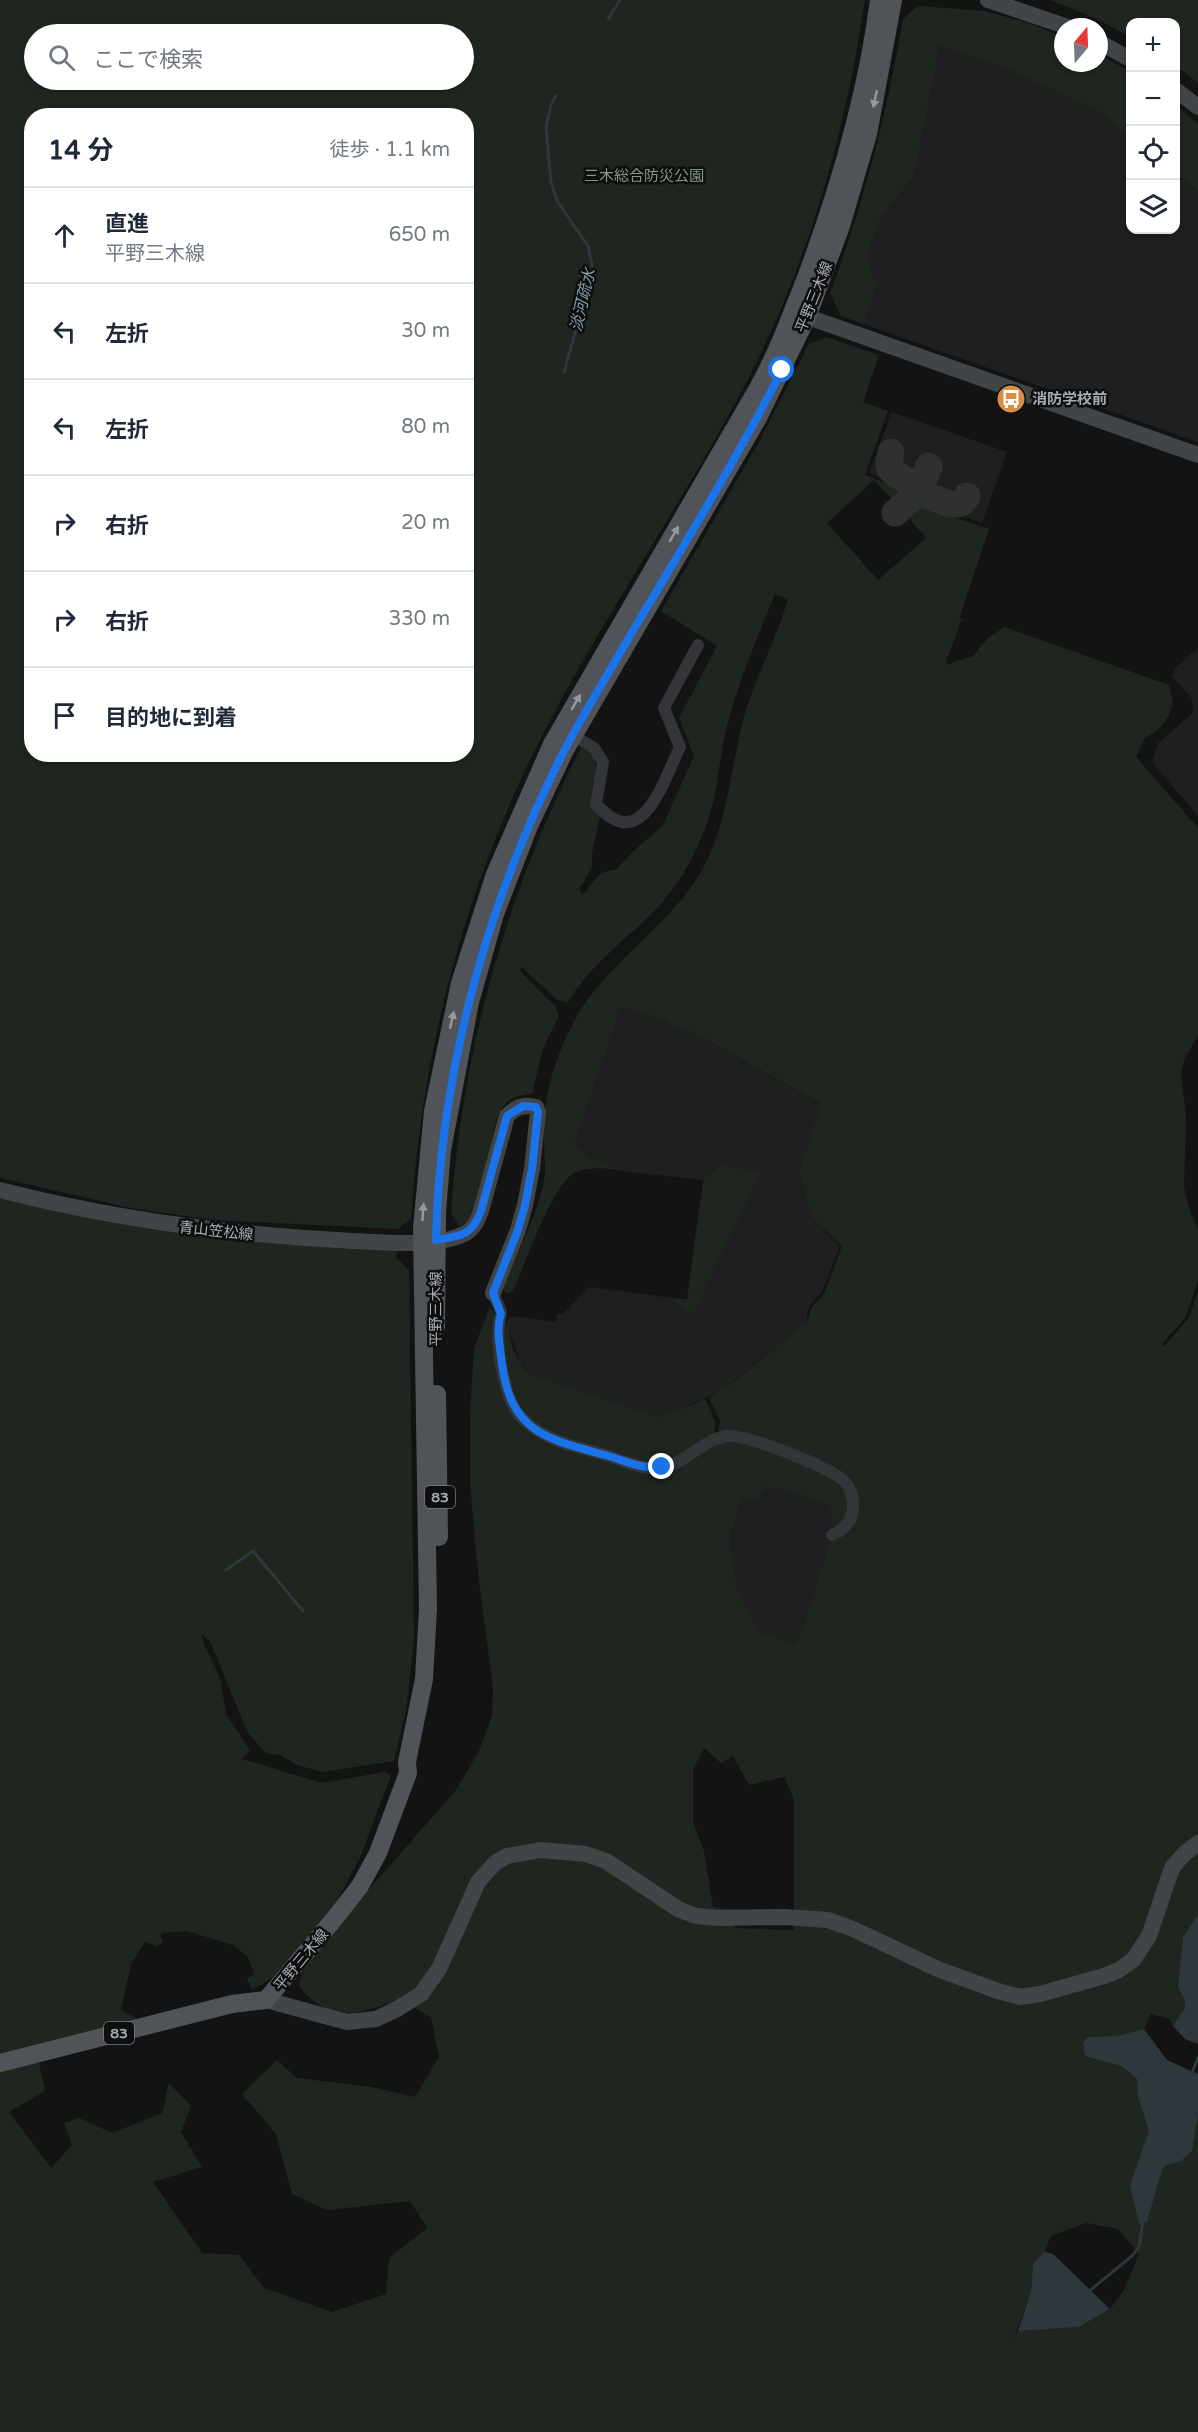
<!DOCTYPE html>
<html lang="ja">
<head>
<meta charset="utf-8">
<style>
	body { margin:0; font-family:"Varela Round","Noto Sans JP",sans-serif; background:#f6f6f7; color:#1f2937 }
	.controls { position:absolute; right:18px; top:18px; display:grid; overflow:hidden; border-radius:12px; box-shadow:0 2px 4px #0004 }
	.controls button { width:54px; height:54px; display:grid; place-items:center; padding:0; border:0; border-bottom:2px solid #e0e1e3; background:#fff; color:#1f2937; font:30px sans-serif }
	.compass { position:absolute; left:1054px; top:18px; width:54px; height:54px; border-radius:50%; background:#fff; box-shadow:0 2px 4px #0004; rotate:19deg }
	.stop { position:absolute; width:18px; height:18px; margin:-14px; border:4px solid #1a73e8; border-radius:50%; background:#fff }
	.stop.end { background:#1a73e8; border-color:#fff; box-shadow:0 2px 6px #0008 }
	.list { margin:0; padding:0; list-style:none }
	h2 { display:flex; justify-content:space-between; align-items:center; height:78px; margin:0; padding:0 24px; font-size:26px }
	h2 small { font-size:20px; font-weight:400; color:#747a83 }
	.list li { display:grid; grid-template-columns:39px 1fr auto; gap:18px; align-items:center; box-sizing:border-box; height:96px; padding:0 24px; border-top:2px solid #e0e1e3 }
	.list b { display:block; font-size:22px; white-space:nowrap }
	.list p { margin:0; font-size:20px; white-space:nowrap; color:#747a83 }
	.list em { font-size:20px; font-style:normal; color:#747a83 }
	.icon { flex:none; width:33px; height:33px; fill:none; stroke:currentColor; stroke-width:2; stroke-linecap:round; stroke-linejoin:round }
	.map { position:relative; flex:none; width:1198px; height:2432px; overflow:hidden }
	.search { position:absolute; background:#fff; box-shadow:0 2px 4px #0004; left:24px; top:24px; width:450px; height:66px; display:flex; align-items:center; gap:15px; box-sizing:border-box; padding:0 21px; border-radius:33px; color:#747a83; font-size:22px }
	.panel { position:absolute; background:#fff; box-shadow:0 2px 4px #0004; left:24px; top:108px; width:450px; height:654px; border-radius:24px }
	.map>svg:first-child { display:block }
	.built { fill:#1f1f21 }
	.green { fill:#1f261f; fill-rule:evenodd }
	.water { fill:#2e373b }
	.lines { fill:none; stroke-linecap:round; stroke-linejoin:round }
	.stream { stroke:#2e373b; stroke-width:3 }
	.taxiway { stroke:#2f3032; stroke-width:27 }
	.street { stroke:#343538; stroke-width:12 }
	.secondary { stroke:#424548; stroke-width:16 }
	.primary { stroke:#505357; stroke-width:18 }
	.oneway { fill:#959aa0 }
	.route { stroke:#1a73e8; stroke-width:8 }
	.labels { text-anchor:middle; stroke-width:5; stroke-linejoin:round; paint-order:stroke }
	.shield { fill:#0e0e0f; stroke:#787d81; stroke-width:1.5 }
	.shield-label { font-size:14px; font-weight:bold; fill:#a6acb2 }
	.park-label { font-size:15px; fill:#829b7f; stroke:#0e0e0f }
	.street-label { font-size:15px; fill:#a6acb2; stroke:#0e0e0f }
	.poi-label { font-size:15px; font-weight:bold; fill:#a6acb2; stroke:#0e0e0f; text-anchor:start }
	.water-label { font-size:16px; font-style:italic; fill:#819da9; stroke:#0e0e0f }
</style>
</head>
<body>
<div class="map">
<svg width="1198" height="2432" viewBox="0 0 1198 2432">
	<rect width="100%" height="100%" fill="#131314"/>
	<path class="built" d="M 940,46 L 1002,67 L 1097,110 L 1130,137 L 1130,230 L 1176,230 L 1176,173 L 1198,191 L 1198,442 L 864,324 L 877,286 L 870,268 L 869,250 L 881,217 L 914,177 Z
		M 892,412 L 1007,452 L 982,523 L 905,496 L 906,491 L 902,485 L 869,473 Z
		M 1198,648 L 1198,816 L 1152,762 L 1158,743 L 1193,713 L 1192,699 L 1172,676 L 1176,667 Z
		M 621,1006 L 662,1019 L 675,1027 L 687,1029 L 822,1105 L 799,1172 L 812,1218 L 840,1246 L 822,1292 L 811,1304 L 807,1313 L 807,1326 L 799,1329 L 720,1392 L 659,1417 L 531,1374 L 520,1362 L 508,1327 L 512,1316 L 557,1322 L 557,1314 L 563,1314 L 589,1287 L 672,1298 L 683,1311 L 693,1313 L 720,1165 L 703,1180 L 629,1172 L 589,1158 L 575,1144 Z
		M 766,1487 L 799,1494 L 830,1506 L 833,1529 L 806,1621 L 796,1644 L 759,1631 L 737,1590 L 730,1537 L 743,1496 Z"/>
	<path class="green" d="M 0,0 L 865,0 C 846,129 811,254 752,371 C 681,510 587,637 521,779 C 457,918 421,1066 411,1218 L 398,1229 L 213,1220 L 131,1208 L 0,1178 ZM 34,34 L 464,34 L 464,80 L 34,80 ZM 32,116 L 466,116 L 466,754 L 32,754 Z
		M 1051,0 L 1198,0 L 1198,83 L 1176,66 L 1176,22 L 1130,22 L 1130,37 L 1097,19 Z
		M 918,6 L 986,11 L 1031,24 L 1063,37 L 1063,63 L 1099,63 L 1099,55 L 1130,71 L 1130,137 L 1097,110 L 1002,67 L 940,46 L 914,177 L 881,217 L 869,250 L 870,268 L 877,286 L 864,324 L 841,316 L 830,293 C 864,203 887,113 903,19 Z
		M 1176,105 L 1198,124 L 1198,191 L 1176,173 Z
		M 826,337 L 879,355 L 863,402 L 888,411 L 865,475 L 900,488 L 902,493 L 892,499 L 874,480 L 827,523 L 878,580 L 926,538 L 909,518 L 920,506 L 989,529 L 959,619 L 962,619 L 946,662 L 949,665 L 956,661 L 973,656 L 987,639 L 1004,627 L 1169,685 L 1173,702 L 1169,716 L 1158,730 L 1144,739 L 1136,757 L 1198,828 L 1198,1035 L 1184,1060 L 1181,1076 L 1186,1114 L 1184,1187 L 1189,1208 L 1198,1230 L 1198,1281 L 1185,1318 L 1162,1344 L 1164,1346 L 1188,1319 L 1198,1292 L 1198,1914 L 1183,1937 L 1178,1987 L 1185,2000 L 1185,2008 L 1173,2026 L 1168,2018 L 1151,2014 L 1144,2029 L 1116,2036 L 1087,2037 L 1083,2043 L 1085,2056 L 1123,2067 L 1137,2079 L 1138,2097 L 1149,2131 L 1131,2185 L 1139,2224 L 1147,2221 L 1162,2170 L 1166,2164 C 1198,2157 1191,2141 1198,2114 L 1198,2432 L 0,2432 L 0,1196 C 130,1230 262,1246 397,1251 L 396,1257 L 409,1270 L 414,1640 L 406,1711 L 394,1761 L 322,1772 L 297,1765 L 280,1755 L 266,1753 L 248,1733 L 210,1642 L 201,1633 L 204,1644 L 220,1678 L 226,1714 L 250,1750 L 242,1759 L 322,1783 L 384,1772 L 391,1775 L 360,1858 L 331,1911 L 275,1976 L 252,1990 L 247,1979 L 254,1974 L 248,1957 L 233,1945 L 187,1931 L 162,1933 L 160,1936 L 163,1941 L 161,1944 L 157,1946 L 145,1942 L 131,1964 L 121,2010 L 139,2020 L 35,2045 L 45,2091 L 9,2112 L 51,2168 L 72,2145 L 64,2123 L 79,2118 L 112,2133 L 162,2113 L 169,2083 L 191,2106 L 181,2132 L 202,2167 L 153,2182 L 202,2253 L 239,2255 L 264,2288 L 332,2312 L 386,2294 L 389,2258 L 427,2228 L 410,2201 L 327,2210 L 292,2194 L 276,2134 L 242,2094 L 277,2060 L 297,2078 L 372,2087 L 415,2097 L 439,2057 L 431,2017 L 400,2000 C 368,2009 345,2023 315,2002 C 309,1997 302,1992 299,1985 L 307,1960 L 456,1790 L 479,1751 L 492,1716 L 493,1688 L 477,1565 L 470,1482 L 470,1416 L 474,1348 L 490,1307 L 495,1315 C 495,1343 496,1390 512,1413 C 540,1451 599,1457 641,1470 C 689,1477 694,1442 730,1439 C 747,1438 829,1471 842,1483 C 845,1486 847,1491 849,1495 C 854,1510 846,1522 833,1529 L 830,1506 L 799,1494 L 766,1487 L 755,1500 L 743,1496 L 730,1537 L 737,1590 L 759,1631 L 796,1644 L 805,1621 L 831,1537 L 840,1536 L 852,1522 L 856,1510 L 855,1493 L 844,1478 L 767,1441 L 736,1433 L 717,1435 L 720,1421 L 709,1398 L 735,1381 L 799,1328 L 806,1326 L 812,1307 L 824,1294 L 842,1246 L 812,1218 L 799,1171 L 821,1104 L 687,1029 L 675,1027 L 662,1019 L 621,1007 L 575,1144 L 589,1158 L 629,1172 C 612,1169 591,1165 574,1173 C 553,1183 524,1267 513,1291 L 506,1294 L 502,1287 C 517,1253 537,1217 544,1181 C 547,1165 543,1147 544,1131 C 544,1095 555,1059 571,1027 C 599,970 656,936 692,886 C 728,836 729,771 745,713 C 757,674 777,637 788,599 L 775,594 C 758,636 740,677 728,722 C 720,750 719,779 712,807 C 706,830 695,853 683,874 C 654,924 597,952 568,1002 L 557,1000 L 522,967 L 520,971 L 555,1006 L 559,1016 L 543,1049 L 532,1094 C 522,1095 513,1096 506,1103 C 485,1124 489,1218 459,1226 L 451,1213 C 462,1050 507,891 582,746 C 613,763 577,793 600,816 L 592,853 L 592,867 L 580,888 L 582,895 L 601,873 L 617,869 L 632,852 L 662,827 L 694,756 L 679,718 L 717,646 L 661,611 L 759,442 L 809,344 ZM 704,1748 L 721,1763 L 733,1756 L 749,1785 L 784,1777 L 794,1799 L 794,1930 L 735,1928 L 736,1910 L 713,1907 L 704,1851 L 693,1822 L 693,1769 ZM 1086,2223 L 1118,2229 L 1139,2254 L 1124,2290 L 1110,2309 L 1079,2327 L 1018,2331 L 1014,2339 L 1031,2291 L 1033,2265 L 1044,2252 L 1051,2236 Z
		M 720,1165 L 761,1172 L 693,1314 L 683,1311 L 672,1298 L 687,1299 L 703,1180 Z
		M 512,1316 C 504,1335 516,1362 531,1374 L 659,1417 L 705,1399 L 716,1423 L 713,1437 L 687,1454 L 653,1465 L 557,1438 L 519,1410 L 508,1381 L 502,1327 Z"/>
	<path class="water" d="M 1198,1914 L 1198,2044 L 1185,2039 L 1173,2026 L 1185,2008 L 1185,2000 L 1178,1987 L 1183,1937 Z
		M 1144,2029 L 1167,2060 L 1198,2074 L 1198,2114 L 1192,2151 L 1181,2161 L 1166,2165 L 1162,2170 L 1147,2222 L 1139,2224 L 1130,2185 L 1149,2131 L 1138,2097 L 1137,2079 L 1123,2067 L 1085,2056 L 1083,2043 L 1087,2037 L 1116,2036 Z
		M 1044,2252 L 1053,2254 L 1110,2309 L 1079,2327 L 1018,2331 L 1031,2291 L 1033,2264 Z"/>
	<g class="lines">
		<path class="stream" d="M 608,19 L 620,0
			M 556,95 L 551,105 L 546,127 L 551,182 L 557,201 L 588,246 L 593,269 L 564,372
			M 226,1570 L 253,1551 L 303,1611
			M 1191,2075 L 1198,2058
			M 1088,2292 L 1132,2256 L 1139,2247 L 1143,2221"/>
		<path class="taxiway" d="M 891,452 L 889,463 L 890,469 C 900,480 918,480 910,499
			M 915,495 C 933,491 956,517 967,496
			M 895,513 L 919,492 L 929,466"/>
		<path class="street" d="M 573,735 L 594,748 L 603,762 L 596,804 C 642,857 663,781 680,747 L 664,708 L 698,645
			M 493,1293 C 495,1299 501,1308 501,1314 C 501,1317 499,1320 499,1323 C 496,1347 504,1401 522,1418 C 547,1443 577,1446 609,1456 C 623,1461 638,1468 653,1468 C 683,1469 699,1440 727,1436 C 748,1434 824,1466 842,1479 C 850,1486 854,1498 853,1508 C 852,1521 844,1530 832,1535"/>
		<path class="secondary" d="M 988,0 L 1068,27
			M 1099,42 L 1130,59
			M 1176,90 L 1198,107
			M 794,312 L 1198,455
			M 0,1190 C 116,1220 233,1235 353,1241 C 383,1242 439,1248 466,1233 C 474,1228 478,1220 481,1211 L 507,1116 C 515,1107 525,1104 536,1107 L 538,1112 L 532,1169 L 525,1205 L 518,1230 L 493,1293
			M 266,2000 L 347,2022 L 376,2019 L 397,2009 L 421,1994 L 439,1969 L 478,1882 L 495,1863 L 507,1856 L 540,1850 L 586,1854 L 606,1861 L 678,1909 L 696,1916 L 718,1918 L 784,1917 L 828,1920 L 853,1929 L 940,1970 L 998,1991 L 1020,1997 L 1040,1994 L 1104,1976 L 1119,1970 L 1133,1960 L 1149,1936 L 1172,1868 L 1184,1854 L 1198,1843"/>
		<path class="primary" d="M 436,1327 L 437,1212 L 442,1150 L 470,1002 L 495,914 L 529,826 L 565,750 L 758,418 L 807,317 L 841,226 L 868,134 L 893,0
			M 437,1394 L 439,1537
			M 0,2063 L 232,2004 L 266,2000 L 335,1918 L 360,1886 L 378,1853 L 408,1773 L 407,1762 L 424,1679 L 428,1609 L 422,1228 L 433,1111 L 460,983 L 495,874 L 552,744 L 758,388 C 778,352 792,313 807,275 C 840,186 867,94 879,0"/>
	</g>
	<defs><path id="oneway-solid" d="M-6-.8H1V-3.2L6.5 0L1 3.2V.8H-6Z" transform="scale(1.5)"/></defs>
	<g class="oneway">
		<use href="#oneway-solid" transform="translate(875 99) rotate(102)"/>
		<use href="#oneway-solid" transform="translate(674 534) rotate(-60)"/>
		<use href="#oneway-solid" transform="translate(576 702) rotate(-60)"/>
		<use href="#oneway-solid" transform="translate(452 1020) rotate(-77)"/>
		<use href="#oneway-solid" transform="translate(423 1212) rotate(-86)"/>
	</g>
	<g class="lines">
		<path class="route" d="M 662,1467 C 642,1470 624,1460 605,1455 C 546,1439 511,1432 502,1364 C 500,1348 496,1329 501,1314 L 493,1293 L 518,1230 L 525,1205 L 532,1169 L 538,1112 L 536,1107 L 523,1106 L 507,1116 L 481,1211 C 472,1236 460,1236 436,1240 C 440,1071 487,902 564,751 C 584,713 607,676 628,639 C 681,550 735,462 782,370"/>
	</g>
	<defs>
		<g id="bus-disc" transform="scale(1.5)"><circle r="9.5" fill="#d99045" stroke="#0e0e0f"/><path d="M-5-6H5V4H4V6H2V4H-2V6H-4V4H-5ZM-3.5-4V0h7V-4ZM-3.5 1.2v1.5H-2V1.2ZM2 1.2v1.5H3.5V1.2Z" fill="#fff"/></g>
	</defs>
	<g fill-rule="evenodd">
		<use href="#bus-disc" x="1011" y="399"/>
	</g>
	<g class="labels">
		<g class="shield">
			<rect x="425" y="1486" width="30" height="22" rx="4.5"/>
			<rect x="104" y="2022" width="30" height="22" rx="4.5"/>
		</g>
		<g class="shield-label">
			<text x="440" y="1502">83</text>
			<text x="119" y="2038">83</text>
		</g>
		<g class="park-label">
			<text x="644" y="181">三木総合防災公園</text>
		</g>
		<g class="street-label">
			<text transform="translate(814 297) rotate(-68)" y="5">平野三木線</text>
			<text transform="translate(216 1231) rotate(6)" y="5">青山笠松線</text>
			<text transform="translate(436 1309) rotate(-90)" y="5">平野三木線</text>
			<text transform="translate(301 1960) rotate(-50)" y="5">平野三木線</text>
		</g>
		<g class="poi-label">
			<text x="1032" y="404">消防学校前</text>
		</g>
		<g class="water-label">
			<text transform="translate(582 300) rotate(-77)" y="6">淡河疏水</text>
		</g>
	</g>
</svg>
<div class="controls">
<button>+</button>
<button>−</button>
<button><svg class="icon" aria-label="locate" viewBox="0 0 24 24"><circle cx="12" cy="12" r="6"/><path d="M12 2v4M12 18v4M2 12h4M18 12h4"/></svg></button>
<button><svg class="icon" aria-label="layers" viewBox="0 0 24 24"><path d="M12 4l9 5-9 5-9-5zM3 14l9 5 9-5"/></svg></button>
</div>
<svg class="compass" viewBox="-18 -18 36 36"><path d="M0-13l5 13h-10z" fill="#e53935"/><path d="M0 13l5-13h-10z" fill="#747a83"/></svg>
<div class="stop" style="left:782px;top:370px"></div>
<div class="stop end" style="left:662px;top:1467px"></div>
<div class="search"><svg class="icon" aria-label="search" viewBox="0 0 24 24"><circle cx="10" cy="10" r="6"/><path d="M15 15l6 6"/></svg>ここで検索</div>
<section class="panel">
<h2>14 分<small>徒歩 · 1.1 km</small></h2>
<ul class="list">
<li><svg class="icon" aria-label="ahead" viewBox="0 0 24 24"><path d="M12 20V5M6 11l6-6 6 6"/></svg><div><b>直進</b><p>平野三木線</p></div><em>650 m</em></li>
<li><svg class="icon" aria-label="left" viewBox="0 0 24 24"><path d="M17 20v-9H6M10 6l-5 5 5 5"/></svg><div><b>左折</b></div><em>30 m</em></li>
<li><svg class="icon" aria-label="left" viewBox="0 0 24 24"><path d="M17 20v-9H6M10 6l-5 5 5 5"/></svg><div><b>左折</b></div><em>80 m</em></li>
<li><svg class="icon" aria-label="right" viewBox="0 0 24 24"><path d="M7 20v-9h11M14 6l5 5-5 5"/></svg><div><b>右折</b></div><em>20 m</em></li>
<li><svg class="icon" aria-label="right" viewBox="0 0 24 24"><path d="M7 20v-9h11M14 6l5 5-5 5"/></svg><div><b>右折</b></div><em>330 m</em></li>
<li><svg class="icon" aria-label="arrive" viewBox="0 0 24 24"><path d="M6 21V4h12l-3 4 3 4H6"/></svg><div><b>目的地に到着</b></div></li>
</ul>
</section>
</div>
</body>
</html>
